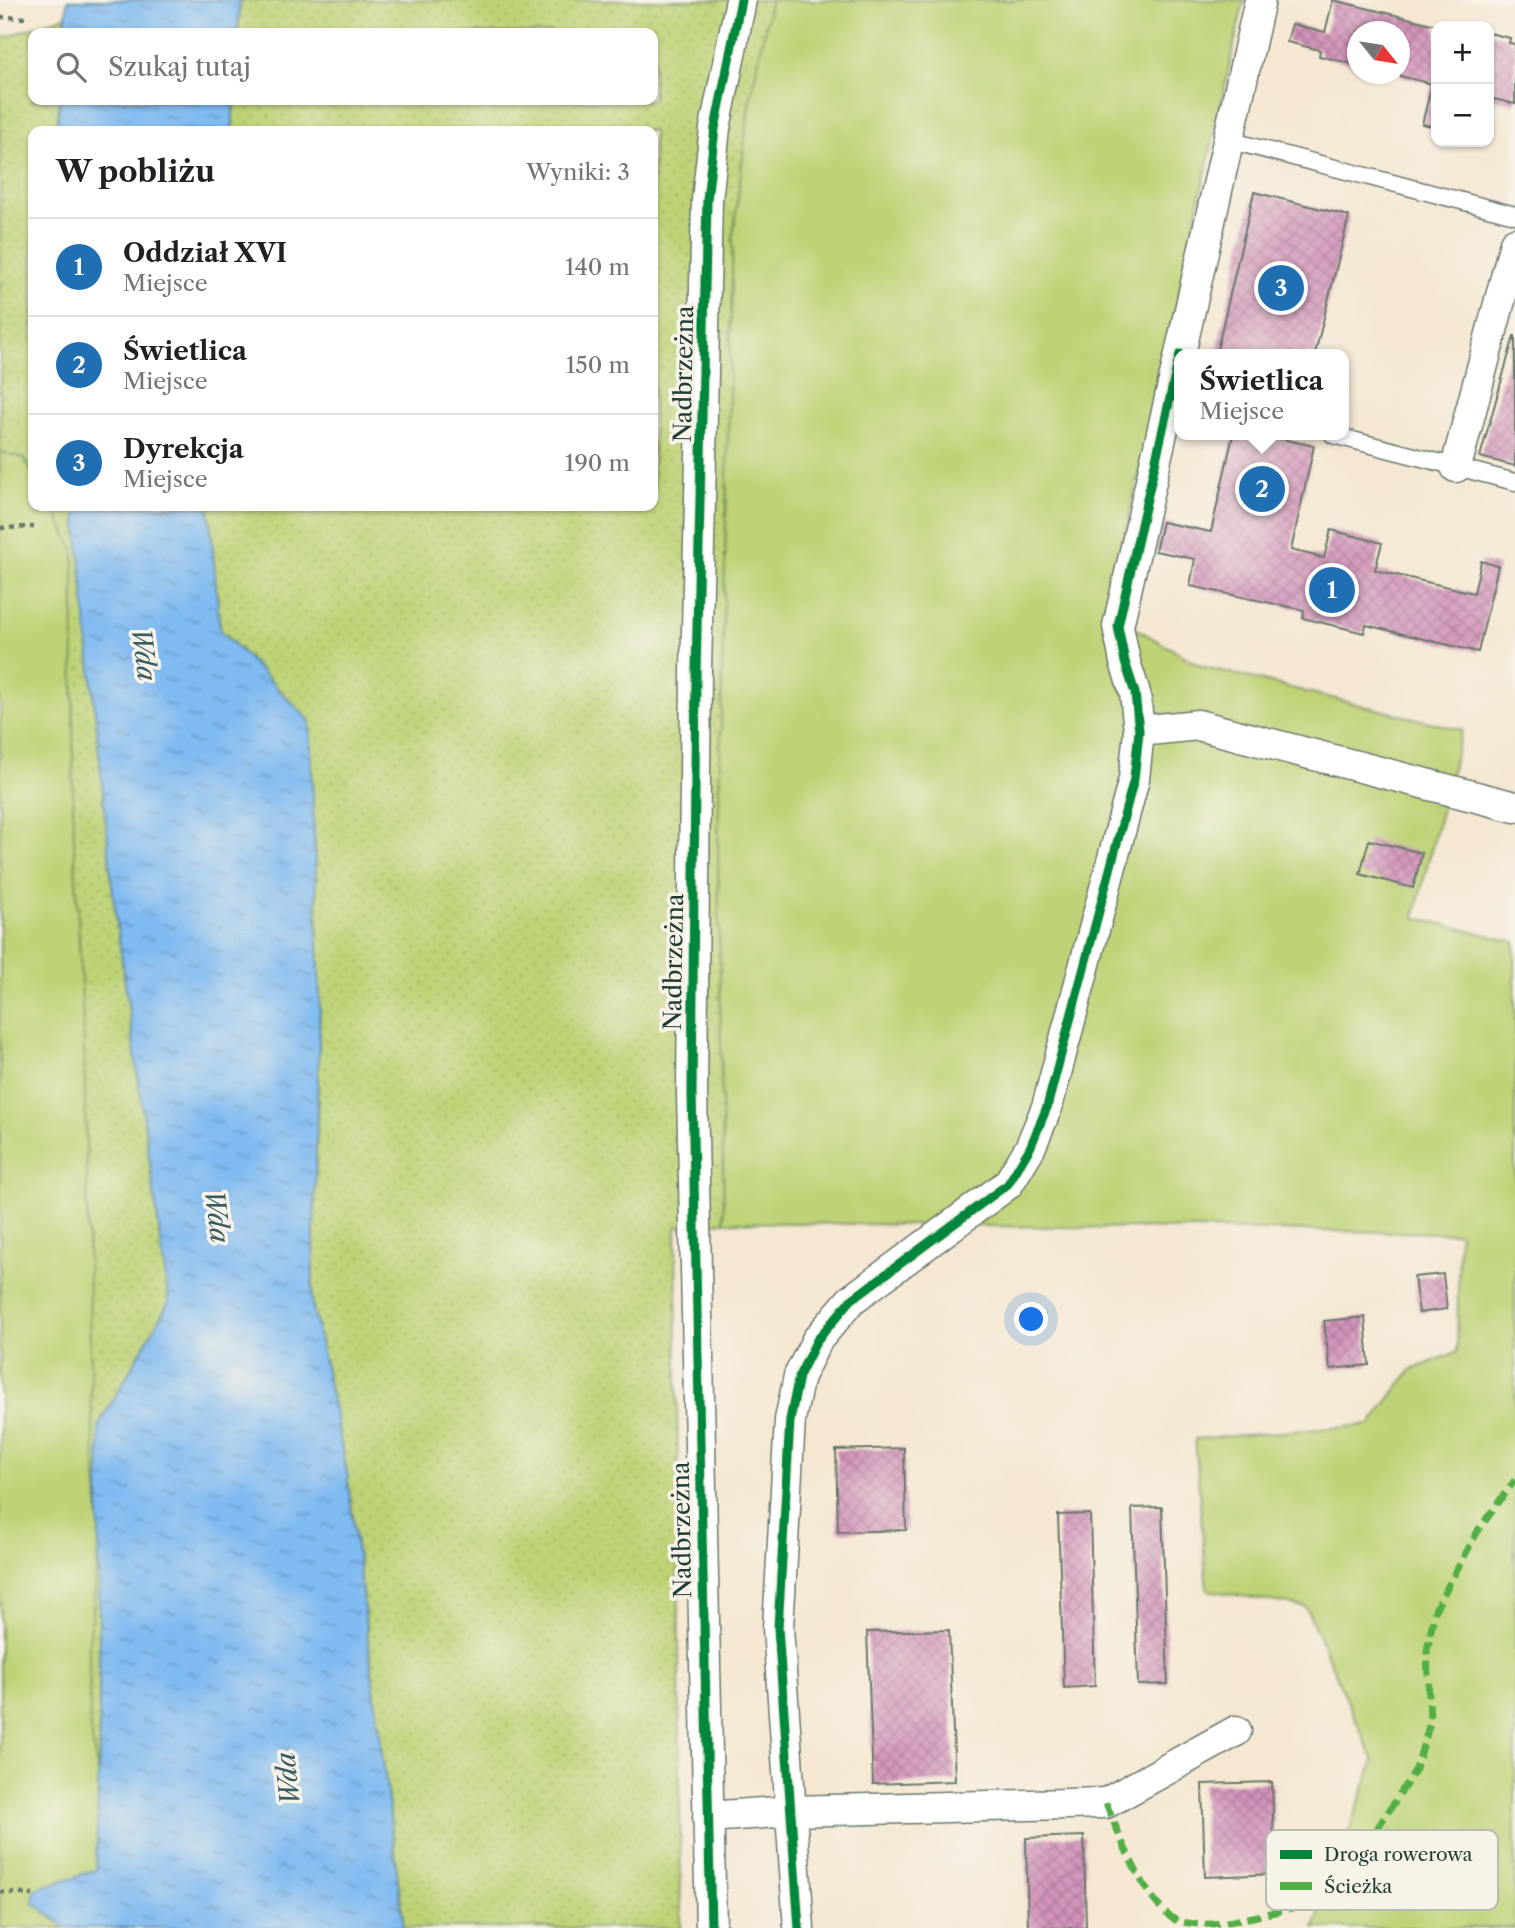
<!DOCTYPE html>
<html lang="pl">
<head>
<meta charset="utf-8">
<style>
	body { margin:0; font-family:"Libre Caslon Text",serif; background:#f2f2f2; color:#202124 }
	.controls { position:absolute; right:21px; top:21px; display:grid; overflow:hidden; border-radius:14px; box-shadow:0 2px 5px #0004 }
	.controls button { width:63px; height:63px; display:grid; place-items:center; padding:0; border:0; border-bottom:2px solid #e0e0e0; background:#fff; color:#202124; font:35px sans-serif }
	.compass { position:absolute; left:1347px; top:21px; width:63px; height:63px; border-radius:50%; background:#fff; box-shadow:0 2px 5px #0004; rotate:120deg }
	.you { position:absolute; left:1032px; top:1320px; width:24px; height:24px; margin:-18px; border:5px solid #fff; border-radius:50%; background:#1a73e8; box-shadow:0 0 0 10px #1a73e833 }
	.badge { display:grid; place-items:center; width:46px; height:46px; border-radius:50%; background:#1f6fb2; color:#fff; font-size:23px; font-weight:700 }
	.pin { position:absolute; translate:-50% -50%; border:4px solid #fff; box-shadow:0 2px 7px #0006 }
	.popup { position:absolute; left:1174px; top:349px; width:175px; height:91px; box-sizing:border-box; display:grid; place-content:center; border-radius:14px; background:#fff; filter:drop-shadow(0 2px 5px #0005); font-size:23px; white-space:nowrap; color:#757577 }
	.popup b { font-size:26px; color:#202124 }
	.popup::after { content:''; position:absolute; left:50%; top:100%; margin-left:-14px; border:14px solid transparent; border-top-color:#fff }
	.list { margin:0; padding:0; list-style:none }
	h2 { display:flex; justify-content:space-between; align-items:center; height:91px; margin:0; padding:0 28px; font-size:30px }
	h2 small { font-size:23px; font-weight:400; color:#757577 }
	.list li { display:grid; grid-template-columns:46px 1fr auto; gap:21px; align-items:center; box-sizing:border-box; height:98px; padding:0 28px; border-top:2px solid #e0e0e0 }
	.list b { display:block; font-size:26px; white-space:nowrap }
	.list p { margin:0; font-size:23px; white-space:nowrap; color:#757577 }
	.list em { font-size:23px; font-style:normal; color:#757577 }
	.icon { flex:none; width:38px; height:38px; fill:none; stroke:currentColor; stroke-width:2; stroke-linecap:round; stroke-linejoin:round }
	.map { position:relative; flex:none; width:1515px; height:1928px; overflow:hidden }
	.search { position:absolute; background:#fff; box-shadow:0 2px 5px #0004; left:28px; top:28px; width:630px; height:77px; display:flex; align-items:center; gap:18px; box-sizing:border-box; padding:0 24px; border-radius:14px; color:#757577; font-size:26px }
	.panel { position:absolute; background:#fff; box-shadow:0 2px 5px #0004; left:28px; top:126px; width:630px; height:385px; border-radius:14px }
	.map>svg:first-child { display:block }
	.grass { fill:url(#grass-dots); stroke:#6e8856; stroke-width:2 }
	.green { fill:#bed377; stroke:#6e8856; stroke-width:2 }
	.water { fill:url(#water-ripples); stroke:#4f7c92; stroke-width:2 }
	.building { fill:url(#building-cross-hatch) }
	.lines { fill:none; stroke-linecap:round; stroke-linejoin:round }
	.lane-casing { stroke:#6a786b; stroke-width:19 }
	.street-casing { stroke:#6a786b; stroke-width:33 }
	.path { stroke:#6a786b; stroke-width:4.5; stroke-dasharray:5 5; stroke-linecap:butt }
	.lane { stroke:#fff; stroke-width:16 }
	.street { stroke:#fff; stroke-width:30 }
	.quiet { stroke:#52ad45; stroke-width:7; stroke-dasharray:14 7; stroke-linecap:butt }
	.cycleway-casing { stroke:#f7f3e8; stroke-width:13 }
	.cycleway { stroke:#00873e; stroke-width:9 }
	.labels { text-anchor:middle; stroke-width:7; stroke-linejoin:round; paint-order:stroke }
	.street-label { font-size:24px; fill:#1f3d34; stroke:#f7f3e8 }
	.water-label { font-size:26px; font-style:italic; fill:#375c63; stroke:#f7f3e8 }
	.key { fill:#f7f3e8; stroke:#b6bcb2; stroke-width:2 }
	.key-label { font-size:19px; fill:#1f3d34 }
</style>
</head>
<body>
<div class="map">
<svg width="1515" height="1928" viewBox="0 0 1515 1928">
	<defs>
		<pattern id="grass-dots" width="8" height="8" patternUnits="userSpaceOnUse" patternTransform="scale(1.75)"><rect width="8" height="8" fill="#bed377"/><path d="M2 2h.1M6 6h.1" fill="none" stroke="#a3b668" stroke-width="1.8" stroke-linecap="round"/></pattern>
		<pattern id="water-ripples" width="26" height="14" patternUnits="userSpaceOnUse" patternTransform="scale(1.75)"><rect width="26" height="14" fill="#7fbaf1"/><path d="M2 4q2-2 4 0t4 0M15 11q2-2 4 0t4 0" fill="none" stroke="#6798c4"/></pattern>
		<pattern id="building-cross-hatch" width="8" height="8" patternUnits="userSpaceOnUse" patternTransform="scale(1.75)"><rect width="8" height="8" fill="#d291ba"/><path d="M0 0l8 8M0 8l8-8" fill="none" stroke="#aa7898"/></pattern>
	</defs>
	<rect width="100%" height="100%" fill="#f7f3e8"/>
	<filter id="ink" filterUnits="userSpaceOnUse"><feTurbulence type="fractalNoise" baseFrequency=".0143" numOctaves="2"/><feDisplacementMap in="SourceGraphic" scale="14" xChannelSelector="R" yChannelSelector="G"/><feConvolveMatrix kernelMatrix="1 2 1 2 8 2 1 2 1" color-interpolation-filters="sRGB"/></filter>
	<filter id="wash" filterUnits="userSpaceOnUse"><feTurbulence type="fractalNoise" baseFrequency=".00686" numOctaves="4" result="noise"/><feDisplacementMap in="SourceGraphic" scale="28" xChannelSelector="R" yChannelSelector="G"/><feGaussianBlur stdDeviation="1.57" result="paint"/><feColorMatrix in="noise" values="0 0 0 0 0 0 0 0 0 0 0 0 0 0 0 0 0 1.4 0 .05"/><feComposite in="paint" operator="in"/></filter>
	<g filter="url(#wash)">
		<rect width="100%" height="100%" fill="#f5e7d2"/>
		<path class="grass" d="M 240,0 L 771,0 L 749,106 L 733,239 L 718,850 L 724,1222 L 676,1227 L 681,1928 L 404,1928 L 347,1473 L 312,1303 L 320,1001 L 310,722 L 220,630 L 208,515 L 209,506 L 653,506 L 653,131 L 232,131 L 234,100 L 653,100 L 653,33 L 238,33 Z
			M 66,16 L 64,33 L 33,33 L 33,100 L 59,100 L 57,131 L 33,131 L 33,506 L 76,506 L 169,1302 L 99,1425 L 99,1747 L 96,1870 L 66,1928 L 0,1928 L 0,39 Z"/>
		<path class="green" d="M 771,0 L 1244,0 L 1108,612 L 1201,666 L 1462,730 L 1414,917 L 1515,942 L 1515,1928 L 1314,1928 L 1374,1761 L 1306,1607 L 1207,1590 L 1195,1439 L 1370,1425 L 1411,1370 L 1457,1352 L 1459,1233 L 724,1222 L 718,850 L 733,239 L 749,106 Z
			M 0,452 L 23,458 L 33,473 L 33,506 L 52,506 L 74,550 L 73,817 L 84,1045 L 91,1398 L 100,1535 L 89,1645 L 90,1729 L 108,1829 L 100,1861 L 77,1928 L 0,1928 Z"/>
		<path class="water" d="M 68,0 L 240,0 L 238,33 L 64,33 Z
			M 59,100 L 234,100 L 232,131 L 57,131 Z
			M 75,506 L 209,506 L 220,630 L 310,721 L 320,1001 L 312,1303 L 347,1473 L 404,1928 L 66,1928 L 33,1902 L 35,1889 L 96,1870 L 99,1747 L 99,1425 L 169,1302 L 113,895 Z"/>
		<g id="blocks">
			<path class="building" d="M 1333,0 L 1436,25 L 1436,127 L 1422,124 L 1432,84 L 1400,76 L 1400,32 L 1358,32 L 1358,65 L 1319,56 L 1320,50 L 1287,42 L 1292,24 L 1325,32 Z
				M 1489,33 L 1510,38 L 1509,43 L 1515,44 L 1515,104 L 1494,99 L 1490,119 Z
				M 1254,192 L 1349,216 L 1315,354 L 1216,354 Z
				M 1514,336 L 1515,336 L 1515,466 L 1480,457 Z
				M 1233,435 L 1264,435 L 1314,446 L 1291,550 L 1324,558 L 1331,530 L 1382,543 L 1375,570 L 1474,593 L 1481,561 L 1498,566 L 1478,652 L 1366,625 L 1364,633 L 1303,618 L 1304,610 L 1190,586 L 1195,559 L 1155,551 L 1162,522 L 1211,532 Z
				M 1369,840 L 1422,853 L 1413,888 L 1360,874 Z
				M 1443,1274 L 1447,1309 L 1419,1313 L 1414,1277 Z
				M 1365,1317 L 1369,1365 L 1330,1369 L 1324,1321 Z
				M 904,1448 L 906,1530 L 838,1532 L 836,1450 Z
				M 1162,1507 L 1168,1684 L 1138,1685 L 1132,1508 Z
				M 1090,1514 L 1095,1686 L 1064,1688 L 1058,1515 Z
				M 949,1630 L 955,1781 L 873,1784 L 867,1632 Z
				M 1272,1782 L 1275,1874 L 1205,1877 L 1202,1784 Z
				M 1084,1836 L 1086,1928 L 1028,1928 L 1026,1838 Z"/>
		</g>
	</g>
	<g filter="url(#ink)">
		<use href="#blocks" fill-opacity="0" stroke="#6a786b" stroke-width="2"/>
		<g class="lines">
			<g class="lane-casing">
				<path id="lane" d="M 1228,140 L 1515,215
					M 1333,435 L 1515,482"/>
			</g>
			<g class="street-casing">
				<path id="street" d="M 1180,354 L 1260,0
					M 1456,467 L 1515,243
					M 1139,731 L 1198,725 L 1515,807
					M 708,1817 L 791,1811 L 1106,1803 L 1236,1731
					M 711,1928 L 692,1093 L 696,672 L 707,200 L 715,128 L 741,0
					M 799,1928 L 778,1628 L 790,1420 L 799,1376 L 817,1340 L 851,1300 L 1008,1184 L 1030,1148 L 1047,1107 L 1134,779 L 1139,731 L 1135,693 L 1125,662 L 1118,626 L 1180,354"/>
			</g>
			<path class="path" d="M 0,17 L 30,18
				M 0,528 L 34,527
				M 0,1892 L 33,1895"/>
			<use href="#lane" class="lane"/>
			<use href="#street" class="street"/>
			<path class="quiet" d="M 1106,1803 C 1118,1832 1148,1911 1178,1921 C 1204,1928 1228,1922 1253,1917 C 1282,1910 1310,1906 1336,1892 L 1416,1769 L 1430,1723 L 1427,1651 L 1435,1610 L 1479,1529 L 1515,1480"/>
			<g class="cycleway-casing">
				<path id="cycleway" d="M 711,1928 L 692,1093 L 696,672 L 707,200 L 715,128 L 741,0
					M 799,1928 L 778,1628 L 790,1420 L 799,1376 L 817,1340 L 851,1300 L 1008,1184 L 1030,1148 L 1047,1107 L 1134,779 L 1139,731 L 1135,693 L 1125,662 L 1118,626 L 1180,354"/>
			</g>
			<use href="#cycleway" class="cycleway"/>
		</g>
	</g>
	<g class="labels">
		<g class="street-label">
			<text transform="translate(684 374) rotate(-89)" y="8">Nadbrzeżna</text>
			<text transform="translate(674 962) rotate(-89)" y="8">Nadbrzeżna</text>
			<text transform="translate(682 1530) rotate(-91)" y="8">Nadbrzeżna</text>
		</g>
		<g class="water-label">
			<text transform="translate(144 654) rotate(83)" y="9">Wda</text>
			<text transform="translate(217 1216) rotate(83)" y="9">Wda</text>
			<text transform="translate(288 1779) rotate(-96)" y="9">Wda</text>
		</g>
	</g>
	<rect x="1266" y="1830" width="232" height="80" rx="10" class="key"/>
	<rect x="1280" y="1850" width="32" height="9" fill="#00873e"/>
	<rect x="1280" y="1882" width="32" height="8" fill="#52ad45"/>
	<g class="key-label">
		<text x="1324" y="1861">Droga rowerowa</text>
		<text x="1324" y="1893">Ścieżka</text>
	</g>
</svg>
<div class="controls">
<button>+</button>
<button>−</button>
</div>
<svg class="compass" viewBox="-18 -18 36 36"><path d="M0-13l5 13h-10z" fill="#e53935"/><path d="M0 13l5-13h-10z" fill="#757577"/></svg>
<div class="you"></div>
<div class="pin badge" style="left:1332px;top:590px">1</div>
<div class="pin badge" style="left:1262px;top:489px">2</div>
<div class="popup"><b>Świetlica</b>Miejsce</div>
<div class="pin badge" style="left:1281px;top:288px">3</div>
<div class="search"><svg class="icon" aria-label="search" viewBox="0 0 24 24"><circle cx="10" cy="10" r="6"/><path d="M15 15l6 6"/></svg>Szukaj tutaj</div>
<section class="panel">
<h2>W pobliżu<small>Wyniki: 3</small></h2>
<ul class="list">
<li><span class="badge">1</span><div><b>Oddział XVI</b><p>Miejsce</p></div><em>140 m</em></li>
<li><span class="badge">2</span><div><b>Świetlica</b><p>Miejsce</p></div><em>150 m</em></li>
<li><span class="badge">3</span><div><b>Dyrekcja</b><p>Miejsce</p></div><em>190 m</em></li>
</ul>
</section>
</div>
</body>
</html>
